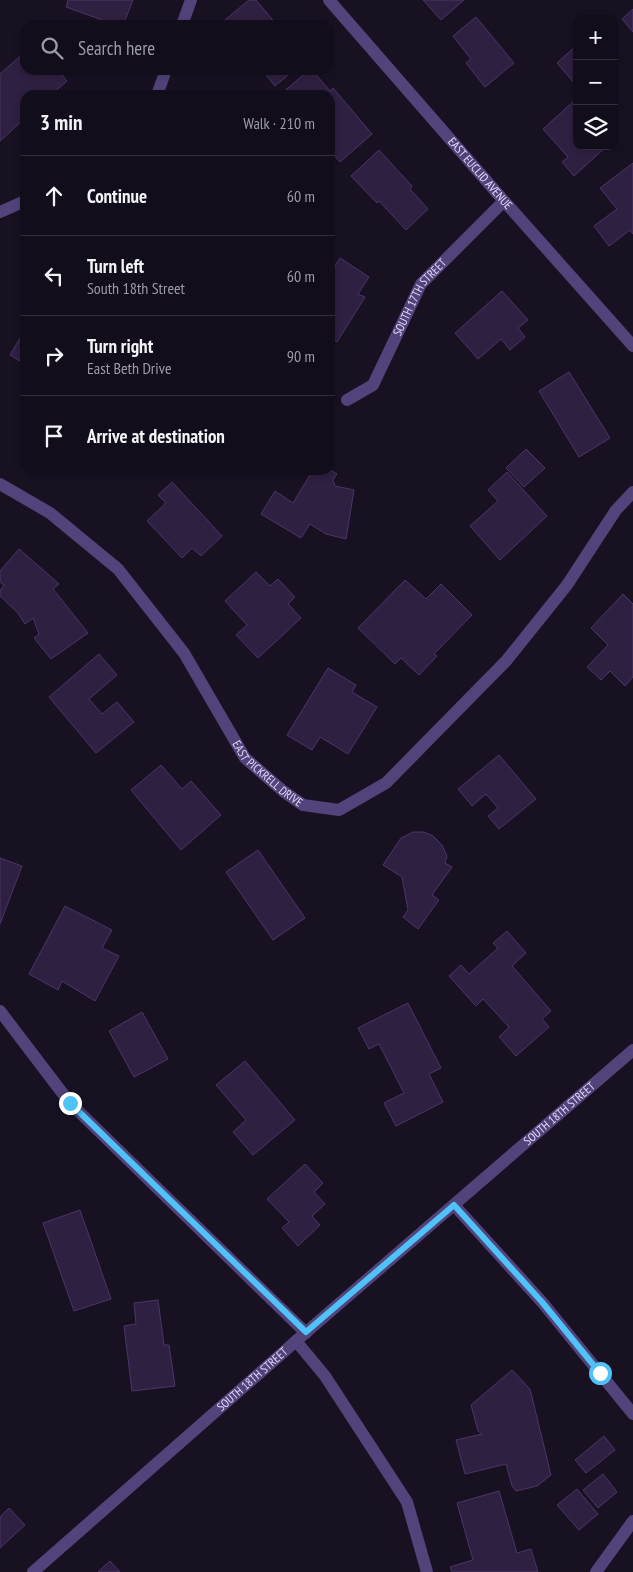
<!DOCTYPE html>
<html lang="en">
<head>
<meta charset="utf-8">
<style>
	body { margin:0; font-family:"PT Sans Narrow",sans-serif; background:#1b1623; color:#f1f3f6 }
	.controls { position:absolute; right:15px; top:15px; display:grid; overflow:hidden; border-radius:10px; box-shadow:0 2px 8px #0003 }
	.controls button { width:45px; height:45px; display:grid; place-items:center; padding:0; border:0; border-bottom:1px solid #312d39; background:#120d1a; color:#f1f3f6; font:25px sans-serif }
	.stop { position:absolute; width:15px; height:15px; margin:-11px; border:4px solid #4fc3f7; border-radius:50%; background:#fff }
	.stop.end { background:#4fc3f7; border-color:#fff; box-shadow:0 1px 5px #0008 }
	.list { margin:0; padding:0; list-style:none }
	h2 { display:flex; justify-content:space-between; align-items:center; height:65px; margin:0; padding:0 20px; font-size:21px }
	h2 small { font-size:16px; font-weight:400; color:#9c9ca2 }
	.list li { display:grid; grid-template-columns:32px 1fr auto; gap:15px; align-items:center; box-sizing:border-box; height:80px; padding:0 20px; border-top:1px solid #312d39 }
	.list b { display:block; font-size:19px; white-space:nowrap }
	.list p { margin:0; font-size:16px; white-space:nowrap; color:#9c9ca2 }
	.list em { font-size:16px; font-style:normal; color:#9c9ca2 }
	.icon { flex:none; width:28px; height:28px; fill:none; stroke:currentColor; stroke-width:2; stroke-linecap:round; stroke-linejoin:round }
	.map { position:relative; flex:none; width:633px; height:1572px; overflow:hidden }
	.search { position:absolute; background:#120d1a; box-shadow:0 2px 8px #0003; left:20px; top:20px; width:315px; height:55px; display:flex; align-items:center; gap:12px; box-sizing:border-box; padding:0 18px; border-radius:15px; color:#9c9ca2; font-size:19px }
	.panel { position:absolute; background:#120d1a; box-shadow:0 2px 8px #0003; left:20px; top:90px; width:315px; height:385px; border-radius:15px }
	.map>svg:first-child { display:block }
	.building { fill:#2e2041; stroke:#4c3569 }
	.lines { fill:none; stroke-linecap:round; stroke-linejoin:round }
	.minor { stroke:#52437b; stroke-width:12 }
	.route { stroke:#4fc3f7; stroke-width:6 }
	.labels { text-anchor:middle; stroke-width:4.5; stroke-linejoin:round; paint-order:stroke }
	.street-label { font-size:12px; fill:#e4d8f9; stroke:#181122 }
</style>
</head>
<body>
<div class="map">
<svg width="633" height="1572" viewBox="0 0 633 1572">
	<rect width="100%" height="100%" fill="#181122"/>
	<path class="building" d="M 68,0 L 133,0 L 123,25 L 116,25 L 66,7 Z
		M 249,0 L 256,0 L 277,25 L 219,25 Z
		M 423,0 L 464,0 L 441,20 Z
		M 633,9 L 633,32 L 622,19 Z
		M 476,17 L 514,63 L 485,87 L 466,63 L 471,59 L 453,36 Z
		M 577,45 L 577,84 L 576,85 L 557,63 Z
		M 25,52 L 25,70 L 58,70 L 67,81 L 51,95 L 25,95 L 25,122 L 23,120 L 0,141 L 0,74 Z
		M 262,70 L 294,70 L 275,86 Z
		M 309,70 L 312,70 L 330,91 L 333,88 L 372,134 L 340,162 L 332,153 L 330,155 L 330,95 L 281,94 Z
		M 575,100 L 577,102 L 577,146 L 607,146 L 574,176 L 562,162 L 568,157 L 543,129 Z
		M 379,150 L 412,186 L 410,189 L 428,209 L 406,230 L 379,201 L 377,203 L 351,176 Z
		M 633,163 L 633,234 L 630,230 L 609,246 L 594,226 L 617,209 L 600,188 Z
		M 340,258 L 369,277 L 358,294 L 365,297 L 337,342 L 330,338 L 330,274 Z
		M 502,291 L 528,320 L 518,328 L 525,337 L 510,350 L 501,339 L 478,359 L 455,333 Z
		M 22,335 L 25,337 L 25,360 L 23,363 L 10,355 Z
		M 569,372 L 610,438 L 579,457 L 539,391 Z
		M 526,449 L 545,468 L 524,487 L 506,468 Z
		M 313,470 L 330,470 L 337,474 L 333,480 L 335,486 L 354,490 L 346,539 L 326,534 L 310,524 L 301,538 L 261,514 L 275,491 L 293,503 Z
		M 507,472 L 547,516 L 500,560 L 470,526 L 498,501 L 488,490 Z
		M 172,482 L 222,536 L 201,556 L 192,548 L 182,558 L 147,521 L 166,503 L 158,495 Z
		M 19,549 L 59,584 L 53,589 L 88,633 L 51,659 L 34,638 L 39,634 L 33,618 L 25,624 L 18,613 L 0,596 L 0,591 L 4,585 L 0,582 L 0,571 Z
		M 256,572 L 270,586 L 278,579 L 295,597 L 288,604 L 301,618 L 258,658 L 236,635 L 247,625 L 225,601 Z
		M 405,580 L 426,599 L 441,584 L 472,615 L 434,654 L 437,656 L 419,675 L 401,658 L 395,664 L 358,628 Z
		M 623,594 L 633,604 L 633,677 L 625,686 L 610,671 L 601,680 L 587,667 L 608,645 L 591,628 Z
		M 99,654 L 117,675 L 89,699 L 102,714 L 117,702 L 134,722 L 96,753 L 49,697 Z
		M 328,668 L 356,685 L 352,692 L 377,707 L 348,754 L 320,737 L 312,750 L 287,735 Z
		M 499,755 L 536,799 L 499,829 L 488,816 L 498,808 L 486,794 L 472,806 L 458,789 Z
		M 161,765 L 182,789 L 191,781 L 221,815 L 181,850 L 131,790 Z
		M 413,832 L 424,832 L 433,836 L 442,845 L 447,856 L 445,863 L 452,867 L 432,895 L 439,900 L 418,929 L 403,917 L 408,910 L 402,877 L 383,865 L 401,838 Z
		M 258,850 L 305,918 L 273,940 L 226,872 Z
		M 0,858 L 22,866 L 0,924 Z
		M 65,906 L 112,930 L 102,948 L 119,956 L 95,1001 L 62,981 L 58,990 L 29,974 Z
		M 507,931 L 526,953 L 512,966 L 551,1011 L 542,1019 L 549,1027 L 516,1056 L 499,1037 L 509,1027 L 483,999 L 476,1006 L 449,976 L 461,965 L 469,974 L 498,948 L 493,943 Z
		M 408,1003 L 441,1068 L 429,1074 L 443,1102 L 396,1126 L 384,1103 L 404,1093 L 379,1044 L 369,1049 L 358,1028 Z
		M 142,1012 L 168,1059 L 134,1077 L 109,1031 Z
		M 245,1061 L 295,1120 L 253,1155 L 233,1132 L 246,1120 L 216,1085 Z
		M 305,1164 L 323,1183 L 314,1192 L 325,1204 L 312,1216 L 320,1225 L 298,1246 L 282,1228 L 289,1222 L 267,1199 Z
		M 80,1210 L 111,1299 L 74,1311 L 43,1223 Z
		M 158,1300 L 164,1345 L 169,1345 L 175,1386 L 132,1391 L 124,1326 L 136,1324 L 134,1303 Z
		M 512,1370 L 530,1389 L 551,1475 L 537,1486 L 516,1491 L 512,1486 L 506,1464 L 465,1474 L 456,1440 L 482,1434 L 478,1431 L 471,1405 Z
		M 604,1436 L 615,1450 L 586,1473 L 575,1460 Z
		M 603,1474 L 617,1492 L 598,1508 L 583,1490 Z
		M 577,1489 L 598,1514 L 579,1530 L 557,1505 Z
		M 499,1491 L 517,1553 L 531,1549 L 538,1572 L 452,1572 L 450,1567 L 473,1560 L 457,1503 Z
		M 9,1508 L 25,1525 L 0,1548 L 0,1517 Z
		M 110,1561 L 120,1572 L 98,1572 Z"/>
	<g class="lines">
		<g class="minor">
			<path id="s1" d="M 329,0 L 504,201 L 633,346"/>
			<path d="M 182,25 L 191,0"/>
			<path d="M 157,95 L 166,70"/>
			<path d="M 0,212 L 25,201"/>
			<path id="s2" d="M 347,400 L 373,385 L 421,284 L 504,201"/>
			<path id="s3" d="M 0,484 L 50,513 L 118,569 L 184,653 L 245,758 L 283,791 L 303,805 L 339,810 L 386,783 L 506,661 L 567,585 L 616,510 L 633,492"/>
			<path d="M 0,1011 L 70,1103 L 306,1333"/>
			<path d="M 454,1205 L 542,1302 L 633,1414"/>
			<path d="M 296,1341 L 325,1376 L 407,1502 L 427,1572"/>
			<path id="s4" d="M 33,1572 L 296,1341 L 633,1050"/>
			<path d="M 596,1572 L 633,1521"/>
		</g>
	</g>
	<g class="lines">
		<path class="route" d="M 70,1103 L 306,1332 L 454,1205 L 542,1302 L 600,1373"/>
	</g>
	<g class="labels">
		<g class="street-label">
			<text dy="4" stroke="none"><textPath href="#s1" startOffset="230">EAST EUCLID AVENUE</textPath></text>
			<text dy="4" stroke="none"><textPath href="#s2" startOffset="130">SOUTH 17TH STREET</textPath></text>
			<text dy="4" stroke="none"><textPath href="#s3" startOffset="401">EAST PICKRELL DRIVE</textPath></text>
			<text dy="4" stroke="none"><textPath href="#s4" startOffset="698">SOUTH 18TH STREET</textPath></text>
			<text dy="4" stroke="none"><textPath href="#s4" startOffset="292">SOUTH 18TH STREET</textPath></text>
		</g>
	</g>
</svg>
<div class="controls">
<button>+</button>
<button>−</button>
<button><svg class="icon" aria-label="layers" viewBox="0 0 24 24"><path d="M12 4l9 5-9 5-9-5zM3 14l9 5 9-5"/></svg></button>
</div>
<div class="stop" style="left:600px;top:1373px"></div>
<div class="stop end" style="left:70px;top:1103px"></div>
<div class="search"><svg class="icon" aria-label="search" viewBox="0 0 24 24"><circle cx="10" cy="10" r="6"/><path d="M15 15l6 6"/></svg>Search here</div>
<section class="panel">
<h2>3 min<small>Walk · 210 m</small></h2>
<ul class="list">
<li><svg class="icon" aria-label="ahead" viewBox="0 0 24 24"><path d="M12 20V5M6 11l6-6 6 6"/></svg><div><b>Continue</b></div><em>60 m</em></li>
<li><svg class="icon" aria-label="left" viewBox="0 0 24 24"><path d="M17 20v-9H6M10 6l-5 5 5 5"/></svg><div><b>Turn left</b><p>South 18th Street</p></div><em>60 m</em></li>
<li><svg class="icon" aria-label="right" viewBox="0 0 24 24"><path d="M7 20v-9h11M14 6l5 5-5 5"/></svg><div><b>Turn right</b><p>East Beth Drive</p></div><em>90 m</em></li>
<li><svg class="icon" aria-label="arrive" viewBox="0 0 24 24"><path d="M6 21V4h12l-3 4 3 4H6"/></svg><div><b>Arrive at destination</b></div></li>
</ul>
</section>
</div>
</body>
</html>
